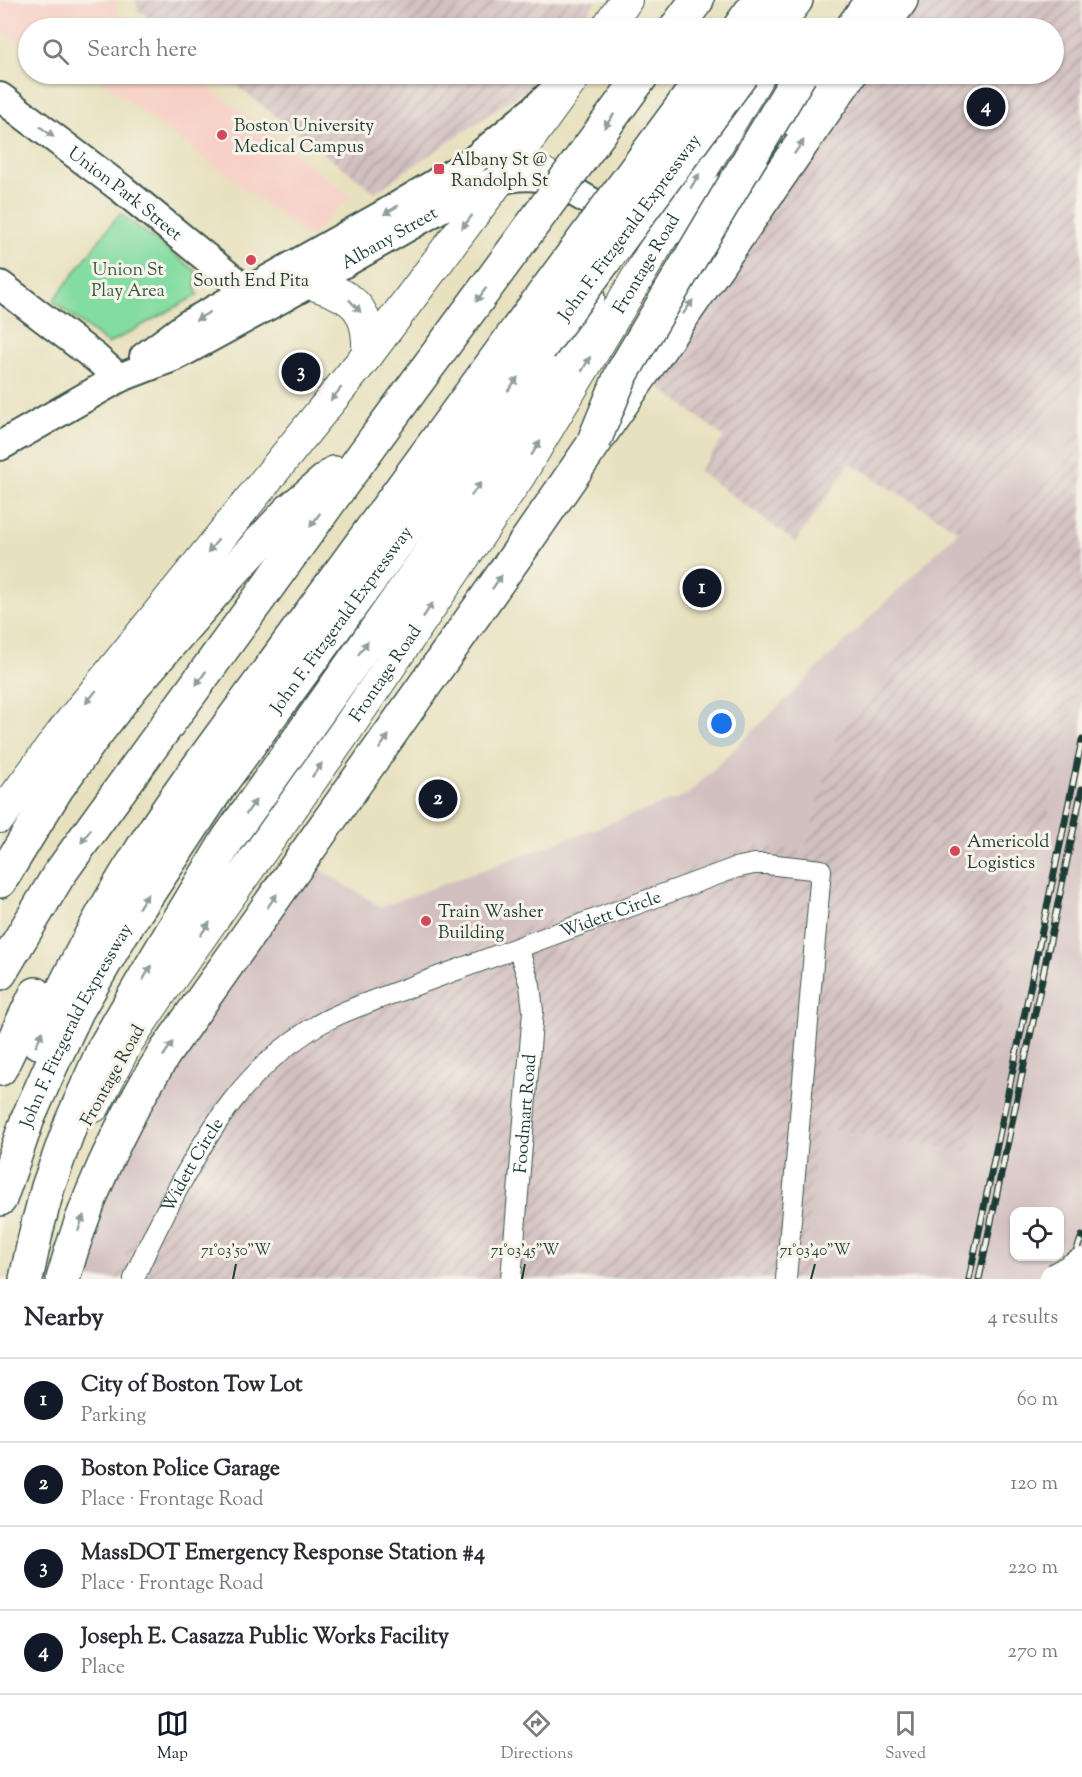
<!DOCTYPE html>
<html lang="en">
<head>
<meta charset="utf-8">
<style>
	body { margin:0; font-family:"Sorts Mill Goudy",serif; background:#f2f2f3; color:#2b2b33 }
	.controls { position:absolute; right:18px; bottom:18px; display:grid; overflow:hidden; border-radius:12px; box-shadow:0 2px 4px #0004 }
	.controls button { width:54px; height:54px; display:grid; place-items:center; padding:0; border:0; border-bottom:2px solid #e1e1e2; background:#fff; color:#2b2b33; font:30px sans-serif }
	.you { position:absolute; left:722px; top:724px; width:21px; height:21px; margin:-15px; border:4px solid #fff; border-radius:50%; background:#1a73e8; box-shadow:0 0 0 9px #1a73e833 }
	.badge { display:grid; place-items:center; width:39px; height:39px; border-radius:50%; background:#111827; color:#fff; font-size:20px; font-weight:700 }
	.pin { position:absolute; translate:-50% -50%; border:3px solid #fff; box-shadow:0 2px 6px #0006 }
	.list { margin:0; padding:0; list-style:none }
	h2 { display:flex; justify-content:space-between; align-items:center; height:78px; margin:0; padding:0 24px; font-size:26px }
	h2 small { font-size:20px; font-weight:400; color:#7c7c81 }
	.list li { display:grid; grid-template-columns:39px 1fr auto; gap:18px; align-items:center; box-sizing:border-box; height:84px; padding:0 24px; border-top:2px solid #e1e1e2 }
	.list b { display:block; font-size:22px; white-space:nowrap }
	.list p { margin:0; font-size:20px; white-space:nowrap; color:#7c7c81 }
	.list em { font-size:20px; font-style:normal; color:#7c7c81 }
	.icon { flex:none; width:33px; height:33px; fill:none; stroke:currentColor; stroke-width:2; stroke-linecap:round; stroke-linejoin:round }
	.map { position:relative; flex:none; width:1082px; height:1279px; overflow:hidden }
	.search { position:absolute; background:#fff; box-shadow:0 2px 4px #0004; left:18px; right:18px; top:18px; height:66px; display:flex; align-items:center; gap:15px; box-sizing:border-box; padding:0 21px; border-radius:33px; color:#7c7c81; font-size:22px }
	.sheet { height:414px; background:#fff }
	nav { display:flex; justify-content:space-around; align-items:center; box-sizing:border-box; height:84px; border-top:2px solid #e1e1e2; background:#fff; font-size:16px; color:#7c7c81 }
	nav a { display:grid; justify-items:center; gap:3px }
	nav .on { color:#111827 }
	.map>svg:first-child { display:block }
	.built { fill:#f7d1c8 }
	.industrial { fill:url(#industrial-furrows) }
	.railway { fill:#d2bfc0; fill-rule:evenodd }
	.park { fill:#83dca1; stroke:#518c6a; stroke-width:1.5 }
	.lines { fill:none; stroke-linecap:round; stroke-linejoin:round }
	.street-casing { stroke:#3d5649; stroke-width:22 }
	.secondary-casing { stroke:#3d5649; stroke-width:32 }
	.primary-casing { stroke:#3d5649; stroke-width:34 }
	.highway-casing { stroke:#3d5649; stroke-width:36 }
	.street { stroke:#fff; stroke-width:20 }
	.secondary { stroke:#fff; stroke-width:28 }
	.primary { stroke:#fff; stroke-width:32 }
	.highway { stroke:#fff; stroke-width:33 }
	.rail-casing { stroke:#1f3d34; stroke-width:7 }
	.rail { stroke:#f7f3e8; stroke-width:4.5; stroke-dasharray:14; stroke-linecap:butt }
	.primary-bridge-casing { stroke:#3d5649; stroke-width:34; stroke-linecap:butt }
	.highway-bridge-casing { stroke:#3d5649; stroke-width:36; stroke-linecap:butt }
	.primary-bridge { stroke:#fff; stroke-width:32 }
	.highway-bridge { stroke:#fff; stroke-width:33 }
	.oneway { fill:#8f9e9a }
	.ticks { fill:none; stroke:#1f3d34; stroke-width:2 }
	.poi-dot { fill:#d1495b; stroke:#f7f3e8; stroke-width:2 }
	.labels { text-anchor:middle; stroke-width:6; stroke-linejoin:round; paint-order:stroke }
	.poi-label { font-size:18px; fill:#1f3d34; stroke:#f7f3e8; text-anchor:start }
	.street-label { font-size:18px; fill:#1f3d34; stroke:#f7f3e8 }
	.park-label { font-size:18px; fill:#335d4a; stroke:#f7f3e8 }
	.ticks-label { font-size:15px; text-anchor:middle; fill:#1f3d34; stroke:#f7f3e8; stroke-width:6; stroke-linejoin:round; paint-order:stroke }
</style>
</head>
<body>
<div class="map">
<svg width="1082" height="1279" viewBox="0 0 1082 1279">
	<defs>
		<pattern id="industrial-furrows" width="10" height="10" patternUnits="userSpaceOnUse" patternTransform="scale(1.5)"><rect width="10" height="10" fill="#d2bfc0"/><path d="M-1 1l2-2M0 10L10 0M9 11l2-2" fill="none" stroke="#aa9c9d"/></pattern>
	</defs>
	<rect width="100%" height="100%" fill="#f7f3e8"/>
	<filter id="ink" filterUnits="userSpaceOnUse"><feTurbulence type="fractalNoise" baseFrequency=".0167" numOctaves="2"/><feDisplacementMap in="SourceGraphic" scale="12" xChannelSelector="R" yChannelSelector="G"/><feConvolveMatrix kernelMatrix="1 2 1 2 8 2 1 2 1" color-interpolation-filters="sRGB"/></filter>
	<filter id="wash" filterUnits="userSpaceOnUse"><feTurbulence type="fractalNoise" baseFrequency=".008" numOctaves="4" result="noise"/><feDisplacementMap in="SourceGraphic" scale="24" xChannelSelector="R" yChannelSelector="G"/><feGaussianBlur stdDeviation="1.35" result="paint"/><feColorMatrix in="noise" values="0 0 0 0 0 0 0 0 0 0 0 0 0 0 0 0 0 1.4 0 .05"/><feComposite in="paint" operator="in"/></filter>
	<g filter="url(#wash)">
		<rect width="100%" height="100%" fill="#e8e1bf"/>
		<path class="built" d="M 0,0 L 117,0 L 118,18 L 132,28 L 28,28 L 28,49 L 0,28 Z
			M 92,74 L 191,74 L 350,196 L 310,238 Z"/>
		<path class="industrial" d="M 135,0 L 597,0 L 575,28 L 163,28 L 138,10 Z
			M 912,0 L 1082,0 L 1082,380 L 959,531 L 850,463 L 795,542 L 699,471 L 724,437 L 648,378 L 861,74 L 1054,74 L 1054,28 L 892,28 Z
			M 221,74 L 541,74 L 532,85 L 375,192 Z
			M 1082,427 L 1082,670 L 969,1153 L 817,1127 L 804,1279 L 116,1279 L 125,1254 L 167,1171 L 213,1097 L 266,1035 L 329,1000 L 755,844 L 804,852 L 836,735 L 972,568 Z"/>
		<path class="railway" d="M 1082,380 L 1082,427 L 972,568 L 836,735 L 804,852 L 755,844 L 329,1000 L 266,1035 L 213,1097 L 167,1171 L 125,1254 L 116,1279 L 76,1279 L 116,1162 L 176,1056 L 313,865 L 381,907 L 687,795 L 959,531 Z
			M 1082,670 L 1082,1243 L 1069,1250 L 1059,1279 L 804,1279 L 817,1127 L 969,1153 ZM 1014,1212 L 1060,1212 L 1060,1256 L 1014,1256 Z"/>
		<path class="park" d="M 120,213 L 197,272 C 194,281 194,287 198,295 L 108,344 L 53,301 Z"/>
	</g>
	<g filter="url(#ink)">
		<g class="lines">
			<g class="street-casing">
				<g id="street">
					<path id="s1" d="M 134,1279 C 146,1248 162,1218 178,1188 C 212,1125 246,1071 308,1031 C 330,1016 357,1007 383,997 L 735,868 L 754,864 L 767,864 L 821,870 L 786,1279"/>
					<path id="s2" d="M 511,1279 L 533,1011 L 530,985 L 518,948"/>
				</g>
			</g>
			<g class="secondary-casing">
				<g id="secondary">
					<path id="s3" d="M 0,97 L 122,189 L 247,291"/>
					<path d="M 0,285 L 96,358 L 119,378"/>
					<path d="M 144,357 L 187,325 L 383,215 L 474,160 L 536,108 L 554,91"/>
					<path id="s4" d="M 0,446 L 119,378 L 176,356 L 198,344 L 306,285 L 465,194 C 494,180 525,169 557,182 L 624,221"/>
				</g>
			</g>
			<g class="primary-casing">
				<g id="primary">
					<path d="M 607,28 L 626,0"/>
					<path d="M 515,157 L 557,182"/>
					<path d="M 310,283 C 352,296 370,306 368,354"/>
					<path d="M 0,817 L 65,729 L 368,354 L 499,180 L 576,74"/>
					<path id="s5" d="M 94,1106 L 126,1044 L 162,991 L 345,732 L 519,476 L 759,74"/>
				</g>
			</g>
			<g class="highway-casing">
				<g id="highway">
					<path d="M 676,28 L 697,0"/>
					<path d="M 739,28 L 759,0"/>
					<path d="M 775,28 L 796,0"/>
					<path d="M 852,28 L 872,0"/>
					<path d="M 881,28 L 901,0"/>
					<path d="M 789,118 L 820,74"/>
					<path d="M 665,231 L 695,215 L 733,185"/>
					<path d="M 0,881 L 57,788 L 92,739 L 133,686 L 227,578 L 289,511 L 334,473"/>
					<path d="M 0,973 L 58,876 L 93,827 L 375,439"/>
					<path d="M 38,1042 C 68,977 100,914 139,854 C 154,829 171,805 188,781 L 517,330"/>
					<path d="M 0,1069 L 36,994"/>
					<path id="s6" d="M 0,1199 L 28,1118 L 52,1064 L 77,1011 L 122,933 L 221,783 L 540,348"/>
					<path d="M 26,1279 L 37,1228 L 48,1187 L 71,1123 L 104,1048 L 158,955 L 228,839 L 482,480 L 560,355 L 588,298"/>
					<path d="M 63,1279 C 85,1199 120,1124 164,1054 L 523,546 L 850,74"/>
				</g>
			</g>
			<use href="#street" class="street"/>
			<use href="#secondary" class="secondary"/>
			<use href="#primary" class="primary"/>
			<use href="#highway" class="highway"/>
			<g class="rail-casing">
				<path id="rail" d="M 969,1279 L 1082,740
					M 979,1279 L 1082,789
					M 1066,1279 L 1082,1236
					M 1078,1279 L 1082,1268"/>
			</g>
			<use href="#rail" class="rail"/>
			<g class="primary-bridge-casing">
				<path id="primary-bridge" d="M 1056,1279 L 1082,1264"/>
			</g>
			<g class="highway-bridge-casing">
				<g id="highway-bridge">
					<path d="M 517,330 L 706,74"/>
					<path id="s7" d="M 540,348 L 742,74"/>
					<path d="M 375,439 L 643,74"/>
					<path d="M 594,441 L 621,375 L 800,74"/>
				</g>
			</g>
			<use href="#primary-bridge" class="primary-bridge"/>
			<use href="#highway-bridge" class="highway-bridge"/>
		</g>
		<defs><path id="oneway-solid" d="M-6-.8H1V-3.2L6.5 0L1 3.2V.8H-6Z" transform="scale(1.5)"/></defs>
		<g class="oneway">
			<use href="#oneway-solid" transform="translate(609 121) rotate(126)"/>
			<use href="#oneway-solid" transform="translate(47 132) rotate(37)"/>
			<use href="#oneway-solid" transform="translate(799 147) rotate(-55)"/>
			<use href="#oneway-solid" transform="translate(695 181) rotate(-59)"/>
			<use href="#oneway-solid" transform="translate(391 210) rotate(149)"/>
			<use href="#oneway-solid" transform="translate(467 222) rotate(127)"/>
			<use href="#oneway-solid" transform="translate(481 295) rotate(126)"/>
			<use href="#oneway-solid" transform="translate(355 306) rotate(47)"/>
			<use href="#oneway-solid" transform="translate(688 307) rotate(-55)"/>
			<use href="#oneway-solid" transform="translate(203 316) rotate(150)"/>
			<use href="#oneway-solid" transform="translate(586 364) rotate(-60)"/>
			<use href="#oneway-solid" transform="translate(513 384) rotate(-54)"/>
			<use href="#oneway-solid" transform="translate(336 394) rotate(129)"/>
			<use href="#oneway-solid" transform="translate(536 448) rotate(-58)"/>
			<use href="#oneway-solid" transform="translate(476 489) rotate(-55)"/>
			<use href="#oneway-solid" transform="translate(315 520) rotate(126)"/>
			<use href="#oneway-solid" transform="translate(213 546) rotate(129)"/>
			<use href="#oneway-solid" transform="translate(497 582) rotate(-55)"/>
			<use href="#oneway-solid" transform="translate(428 610) rotate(-56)"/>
			<use href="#oneway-solid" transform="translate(363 648) rotate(-55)"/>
			<use href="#oneway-solid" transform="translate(201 678) rotate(126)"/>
			<use href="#oneway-solid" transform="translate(91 697) rotate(129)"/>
			<use href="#oneway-solid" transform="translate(384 742) rotate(-55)"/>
			<use href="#oneway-solid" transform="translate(317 770) rotate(-54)"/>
			<use href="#oneway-solid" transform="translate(251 807) rotate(-55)"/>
			<use href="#oneway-solid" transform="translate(86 836) rotate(125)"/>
			<use href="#oneway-solid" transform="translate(143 901) rotate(-57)"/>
			<use href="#oneway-solid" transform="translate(272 901) rotate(-55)"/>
			<use href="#oneway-solid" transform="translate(205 929) rotate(-55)"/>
			<use href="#oneway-solid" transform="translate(147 973) rotate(-60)"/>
			<use href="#oneway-solid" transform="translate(39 1039) rotate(-66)"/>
			<use href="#oneway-solid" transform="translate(168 1049) rotate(-56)"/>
			<use href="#oneway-solid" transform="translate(81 1223) rotate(-71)"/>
		</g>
	</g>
	<path class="ticks" d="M 233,1279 L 236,1264M 522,1279 L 525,1264M 811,1279 L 815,1264"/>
	<g class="poi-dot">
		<circle cx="222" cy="135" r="6"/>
		<rect x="433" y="163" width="12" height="12" rx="3"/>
		<circle cx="251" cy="260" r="6"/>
		<circle cx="955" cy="851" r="6"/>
		<circle cx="426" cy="921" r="6"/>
	</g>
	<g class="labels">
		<g class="poi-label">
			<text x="234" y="131">Boston University<tspan x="234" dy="21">Medical Campus</tspan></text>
			<text x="451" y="165">Albany St @<tspan x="451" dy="21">Randolph St</tspan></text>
			<text x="251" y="286" text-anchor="middle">South End Pita</text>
			<text x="967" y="847">Americold<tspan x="967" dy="21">Logistics</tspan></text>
			<text x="438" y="917">Train Washer<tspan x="438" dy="21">Building</tspan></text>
		</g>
		<g class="street-label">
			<text dy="6" stroke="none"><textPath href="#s3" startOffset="158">Union Park Street</textPath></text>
			<text dy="6" stroke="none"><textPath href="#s7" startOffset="150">John F. Fitzgerald Expressway</textPath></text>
			<text dy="6" stroke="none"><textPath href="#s4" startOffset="442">Albany Street</textPath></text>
			<text dy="6" stroke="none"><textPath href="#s5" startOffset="1008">Frontage Road</textPath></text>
			<text dy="6" stroke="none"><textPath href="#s6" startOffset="676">John F. Fitzgerald Expressway</textPath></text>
			<text dy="6" stroke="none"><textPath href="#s5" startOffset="522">Frontage Road</textPath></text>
			<text dy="6" stroke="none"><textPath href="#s1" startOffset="632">Widett Circle</textPath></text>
			<text dy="6" stroke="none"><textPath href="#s6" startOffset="190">John F. Fitzgerald Expressway</textPath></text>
			<text transform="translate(112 1075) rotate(-61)" y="6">Frontage Road</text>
			<text dy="6" stroke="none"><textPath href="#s2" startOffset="166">Foodmart Road</textPath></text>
			<text dy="6" stroke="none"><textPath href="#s1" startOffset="128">Widett Circle</textPath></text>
		</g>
		<g class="park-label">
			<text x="128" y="275">Union St<tspan x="128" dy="21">Play Area</tspan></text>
		</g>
	</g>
	<g class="ticks-label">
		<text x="236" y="1255">71°03'50"W</text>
		<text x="525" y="1255">71°03'45"W</text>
		<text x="815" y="1255">71°03'40"W</text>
	</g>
</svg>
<div class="controls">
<button><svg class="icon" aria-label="locate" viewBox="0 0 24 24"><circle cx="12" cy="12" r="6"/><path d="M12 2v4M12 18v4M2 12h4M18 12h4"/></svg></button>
</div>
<div class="you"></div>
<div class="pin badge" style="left:702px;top:588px">1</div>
<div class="pin badge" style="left:438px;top:799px">2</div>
<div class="pin badge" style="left:301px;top:372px">3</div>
<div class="pin badge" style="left:986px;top:107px">4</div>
<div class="search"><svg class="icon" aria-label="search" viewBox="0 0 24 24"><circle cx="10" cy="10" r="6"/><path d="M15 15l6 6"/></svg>Search here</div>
</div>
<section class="sheet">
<h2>Nearby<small>4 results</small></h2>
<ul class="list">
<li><span class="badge">1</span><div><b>City of Boston Tow Lot</b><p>Parking</p></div><em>60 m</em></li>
<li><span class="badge">2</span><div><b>Boston Police Garage</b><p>Place · Frontage Road</p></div><em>120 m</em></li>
<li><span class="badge">3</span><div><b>MassDOT Emergency Response Station #4</b><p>Place · Frontage Road</p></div><em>220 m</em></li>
<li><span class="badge">4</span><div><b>Joseph E. Casazza Public Works Facility</b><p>Place</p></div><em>270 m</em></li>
</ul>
</section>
<nav>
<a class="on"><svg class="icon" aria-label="map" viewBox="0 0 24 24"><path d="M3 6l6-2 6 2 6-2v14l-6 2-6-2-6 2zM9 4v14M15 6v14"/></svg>Map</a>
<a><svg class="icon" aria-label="directions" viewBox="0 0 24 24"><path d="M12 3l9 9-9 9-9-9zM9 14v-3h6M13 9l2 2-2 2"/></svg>Directions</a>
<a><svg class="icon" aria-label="saved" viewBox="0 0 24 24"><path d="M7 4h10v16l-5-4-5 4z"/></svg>Saved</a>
</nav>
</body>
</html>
